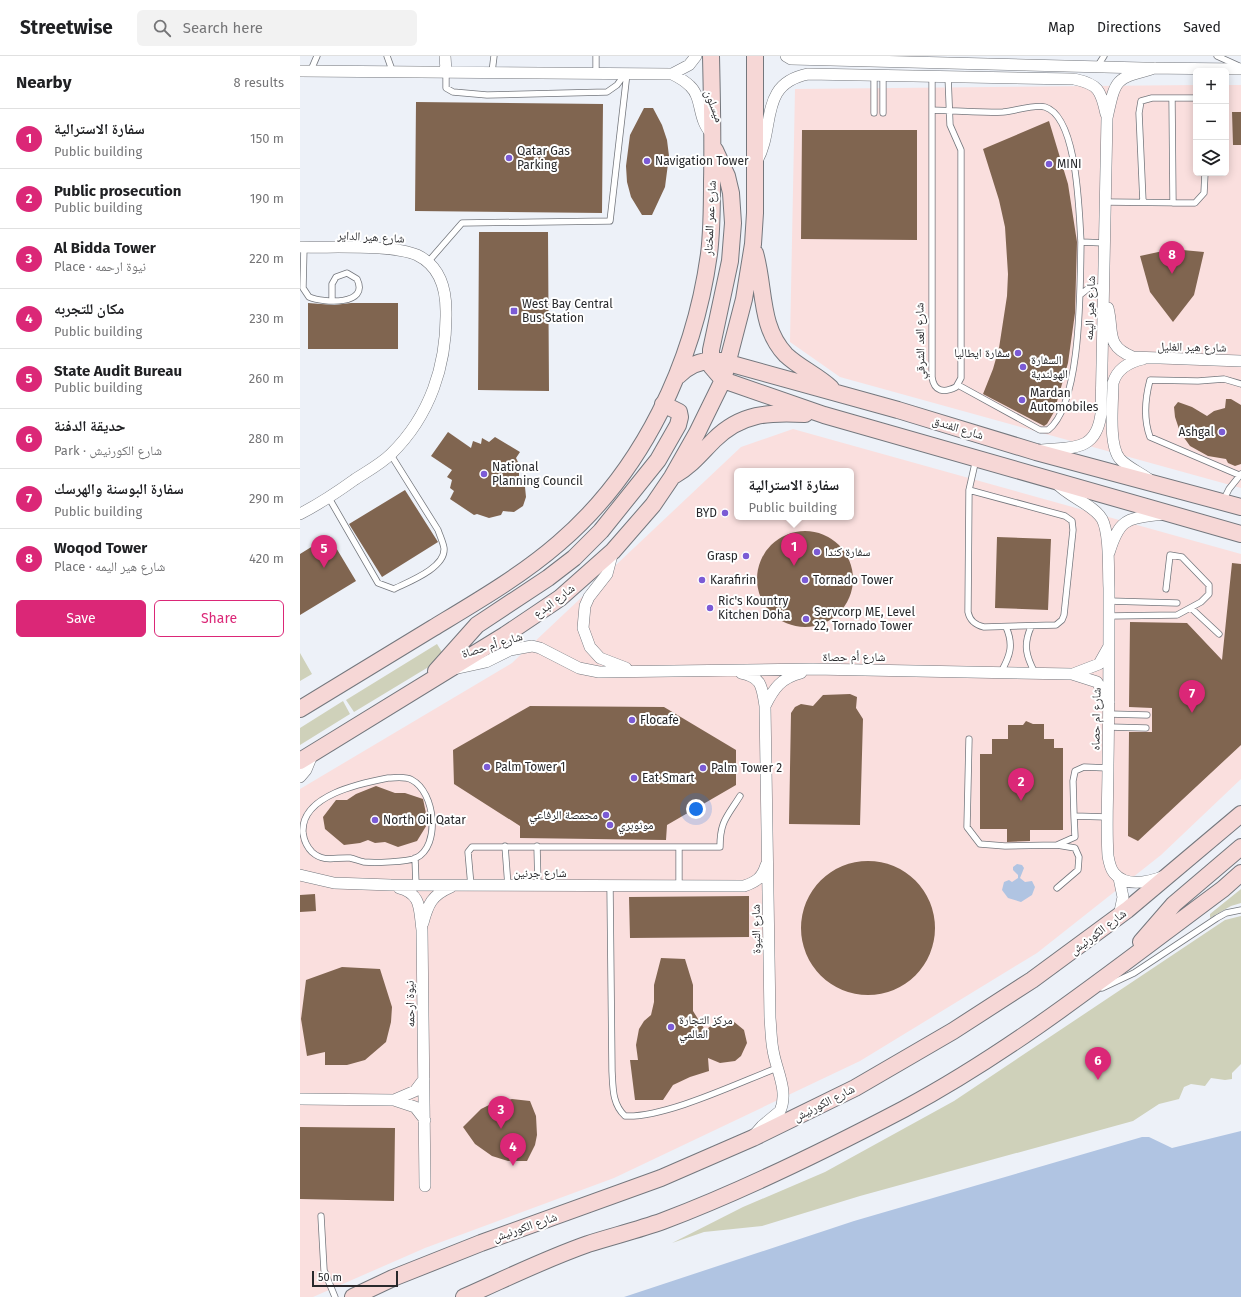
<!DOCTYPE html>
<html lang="en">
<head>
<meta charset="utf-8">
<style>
	body { margin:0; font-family:"Fira Sans","Noto Naskh Arabic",sans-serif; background:#f2f2f2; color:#202124 }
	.controls { position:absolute; right:12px; top:12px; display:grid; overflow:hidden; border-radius:6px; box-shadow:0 2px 10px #0003 }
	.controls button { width:36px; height:36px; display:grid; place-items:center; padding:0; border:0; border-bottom:1px solid #e0e0e0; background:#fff; color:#202124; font:20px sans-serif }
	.scale { position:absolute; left:12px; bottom:10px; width:86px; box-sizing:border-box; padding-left:4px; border:2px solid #28292c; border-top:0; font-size:11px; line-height:14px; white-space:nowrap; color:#28292c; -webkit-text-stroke:3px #fff; paint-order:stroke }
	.you { position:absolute; left:396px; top:753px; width:14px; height:14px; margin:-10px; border:3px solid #fff; border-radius:50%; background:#1a73e8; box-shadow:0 0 0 6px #1a73e833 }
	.badge { display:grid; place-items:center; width:26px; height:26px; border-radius:50%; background:#db2777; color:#fff; font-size:13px; font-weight:700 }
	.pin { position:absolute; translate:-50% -33px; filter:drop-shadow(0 1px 2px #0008) }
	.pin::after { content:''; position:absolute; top:21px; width:14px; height:12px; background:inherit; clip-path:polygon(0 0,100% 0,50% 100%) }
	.popup { position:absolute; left:434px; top:412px; width:120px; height:52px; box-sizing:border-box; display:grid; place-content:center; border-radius:6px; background:#fff; filter:drop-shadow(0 1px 3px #0005); font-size:13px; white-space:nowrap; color:#757577 }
	.popup b { font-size:15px; color:#202124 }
	.popup::after { content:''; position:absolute; left:50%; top:100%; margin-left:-8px; border:8px solid transparent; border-top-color:#fff }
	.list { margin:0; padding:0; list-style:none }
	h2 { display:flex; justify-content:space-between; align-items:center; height:52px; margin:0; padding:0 16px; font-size:17px }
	h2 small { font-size:13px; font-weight:400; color:#757577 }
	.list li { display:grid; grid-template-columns:26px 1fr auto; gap:12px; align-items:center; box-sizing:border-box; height:60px; padding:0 16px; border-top:1px solid #e0e0e0 }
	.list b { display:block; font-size:15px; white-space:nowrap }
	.list p { margin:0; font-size:13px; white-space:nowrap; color:#757577 }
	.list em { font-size:13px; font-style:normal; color:#757577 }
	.actions { display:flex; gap:8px; padding:12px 16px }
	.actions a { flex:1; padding:9px 0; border:1px solid #db2777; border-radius:6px; text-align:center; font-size:14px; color:#db2777 }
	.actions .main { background:#db2777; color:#fff }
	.icon { flex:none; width:22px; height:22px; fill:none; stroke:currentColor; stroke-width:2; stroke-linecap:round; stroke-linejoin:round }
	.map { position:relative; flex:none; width:941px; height:1241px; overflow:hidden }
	header { display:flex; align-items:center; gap:24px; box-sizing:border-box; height:56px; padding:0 20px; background:#fff; border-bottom:1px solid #e0e0e0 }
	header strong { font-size:19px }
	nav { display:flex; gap:22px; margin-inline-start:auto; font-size:14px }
	.search { width:280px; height:36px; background:#f2f2f2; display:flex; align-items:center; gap:10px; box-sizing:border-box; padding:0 14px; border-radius:6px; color:#757577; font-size:15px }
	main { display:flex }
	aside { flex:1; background:#fff }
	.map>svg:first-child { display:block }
	.commercial { fill:#fadfde; fill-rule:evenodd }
	.green { fill:#cfd1ba }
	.water { fill:#b0c4e2 }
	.building { fill:#806550 }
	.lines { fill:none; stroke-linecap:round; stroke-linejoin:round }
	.lane-casing { stroke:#74777d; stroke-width:7 }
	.street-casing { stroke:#74777d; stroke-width:12 }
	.secondary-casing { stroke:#74777d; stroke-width:18 }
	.lane { stroke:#fff; stroke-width:5.5 }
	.street { stroke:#fff; stroke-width:11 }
	.secondary { stroke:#f6d7d6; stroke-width:16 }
	.poi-dot { fill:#7b5bd5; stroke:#fff; stroke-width:1.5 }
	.labels { text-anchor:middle; stroke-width:4; stroke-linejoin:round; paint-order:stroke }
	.street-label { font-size:12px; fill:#28292c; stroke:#fff }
	.poi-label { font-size:12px; fill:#28292c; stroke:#fff; text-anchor:start }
</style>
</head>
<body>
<header>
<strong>Streetwise</strong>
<div class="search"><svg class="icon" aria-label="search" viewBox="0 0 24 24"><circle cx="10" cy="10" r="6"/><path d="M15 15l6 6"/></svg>Search here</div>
<nav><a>Map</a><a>Directions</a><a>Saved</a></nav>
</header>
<main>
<aside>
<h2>Nearby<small>8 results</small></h2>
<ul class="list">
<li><span class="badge">1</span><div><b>سفارة الاسترالية</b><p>Public building</p></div><em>150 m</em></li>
<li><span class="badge">2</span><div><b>Public prosecution</b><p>Public building</p></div><em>190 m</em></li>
<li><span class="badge">3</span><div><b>Al Bidda Tower</b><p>Place · نيوة ارحمه</p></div><em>220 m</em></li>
<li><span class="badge">4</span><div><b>مكان للتجربه</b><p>Public building</p></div><em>230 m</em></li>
<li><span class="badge">5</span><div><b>State Audit Bureau</b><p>Public building</p></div><em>260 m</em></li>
<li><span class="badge">6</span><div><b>حديقة الدفنة</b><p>Park · شارع الكورنيش</p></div><em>280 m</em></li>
<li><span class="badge">7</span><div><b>سفارة البوسنة والهرسك</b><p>Public building</p></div><em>290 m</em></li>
<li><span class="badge">8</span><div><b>Woqod Tower</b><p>Place · شارع هير اليمه</p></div><em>420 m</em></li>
</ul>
<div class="actions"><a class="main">Save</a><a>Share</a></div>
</aside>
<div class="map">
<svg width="941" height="1241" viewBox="0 0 941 1241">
	<rect width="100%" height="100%" fill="#edf1f8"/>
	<path class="commercial" d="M 896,29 L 896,117 L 926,117 L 926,29 L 941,29 L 941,432 L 540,321 L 490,286 L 495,33 Z
		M 493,373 L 941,498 L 941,723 L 861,799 L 737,897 L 560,1005 L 314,1122 L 125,1192 L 13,1241 L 0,1241 L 0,733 L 212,607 L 441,391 ZM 437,415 L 551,415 L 551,461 L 437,461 Z"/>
	<path class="green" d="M 137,588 L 145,601 L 54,656 L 46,644 Z
		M 0,597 L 12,618 L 0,625 Z
		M 43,645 L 50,658 L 0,689 L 0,672 Z
		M 941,833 L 941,847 L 931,850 L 910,862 L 910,858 Z
		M 941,860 L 941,1008 L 932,1017 L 932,1023 L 925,1024 L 911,1022 L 905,1030 L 891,1028 L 884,1031 L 879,1043 L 859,1048 L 833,1065 L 560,1140 L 462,1170 L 404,1176 L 372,1187 L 443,1151 L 525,1116 L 654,1045 L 925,864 Z"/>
	<path class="water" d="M 717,808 L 722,809 L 724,812 L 720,822 L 725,826 L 732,825 L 735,831 L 732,839 L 721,846 L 708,842 L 702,834 L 704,826 L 709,824 L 712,826 L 718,822 L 718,819 L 713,814 L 713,811 Z
		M 941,1075 L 941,1241 L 324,1241 L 554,1165 L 842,1081 L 849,1081 L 872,1092 Z"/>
	<path class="building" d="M 116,46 L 303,48 L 302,157 L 115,155 Z
		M 344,52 L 353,52 L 362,69 L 367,84 L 369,100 L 365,131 L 352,159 L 342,159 L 331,141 L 327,126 L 326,110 L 330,79 Z
		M 932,56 L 941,56 L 941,89 L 933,89 Z
		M 749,65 L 768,128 L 777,186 L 775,257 L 768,307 L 754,356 L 747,368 L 744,370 L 683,338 L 693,313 L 699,292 L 707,240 L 708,218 L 705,171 L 699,144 L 683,93 Z
		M 502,74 L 617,74 L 617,184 L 501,183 Z
		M 179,176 L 248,176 L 249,335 L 178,334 Z
		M 872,193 L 904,196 L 894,239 L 873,266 L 850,236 L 840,200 Z
		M 8,247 L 34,249 L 51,247 L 98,247 L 98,293 L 8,293 Z
		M 926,343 L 931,343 L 941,349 L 941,408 L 935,410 L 928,407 L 926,403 L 908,400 L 890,390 L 880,376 L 875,361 L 874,351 L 878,346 L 892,351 L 907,360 L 914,355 L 925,352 Z
		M 148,376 L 171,392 L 173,385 L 181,388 L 182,382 L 189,386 L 195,381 L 220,396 L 216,402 L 219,408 L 219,421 L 225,431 L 226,441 L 223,450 L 214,456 L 203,455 L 201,459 L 189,462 L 177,458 L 174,459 L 150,443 L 154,435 L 150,432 L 152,424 L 147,421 L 152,414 L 131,400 Z
		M 105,434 L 138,486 L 82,521 L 49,468 Z
		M457 523a48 48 0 1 1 96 0a48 48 0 1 1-96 0Z
		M 29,480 L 56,525 L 0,559 L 0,498 Z
		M 697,481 L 751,483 L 748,554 L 695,552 Z
		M 932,507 L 941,508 L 941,689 L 838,785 L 828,780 L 829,676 L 852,676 L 852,652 L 829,651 L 830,566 L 887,567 L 922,604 Z
		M 550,638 L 557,641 L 556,652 L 563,663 L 560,769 L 489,768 L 491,657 L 495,651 L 501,648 L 513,650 L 523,639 Z
		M 230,650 L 364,651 L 436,694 L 436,729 L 367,769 L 366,784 L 220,782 L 220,770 L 154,728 L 153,694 Z
		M 726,665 L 733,668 L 744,668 L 744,683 L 754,683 L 754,692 L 763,692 L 763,774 L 730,774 L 730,785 L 707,786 L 707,773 L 680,773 L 680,698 L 692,698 L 692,683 L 708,683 L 708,669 L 723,669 Z
		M 76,730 L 95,737 L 105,737 L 123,743 L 128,767 L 117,785 L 98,791 L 85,786 L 75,787 L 68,784 L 60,787 L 44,789 L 25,773 L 23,761 L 36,744 L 47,744 L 56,738 Z
		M501 872a67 67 0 1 1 134 0a67 67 0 1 1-134 0Z
		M 15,838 L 16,855 L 0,856 L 0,839 Z
		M 449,840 L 449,881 L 330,882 L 329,841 Z
		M 361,902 L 385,903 L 393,929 L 393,955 L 405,974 L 420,964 L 433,965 L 444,974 L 447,987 L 441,1000 L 435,1005 L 420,1007 L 408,1002 L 409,1015 L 390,1021 L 373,1029 L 363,1044 L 335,1044 L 330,1004 L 338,1004 L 336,989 L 339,973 L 344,965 L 351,959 L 354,946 L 354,929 Z
		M 42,911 L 80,913 L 92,951 L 91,966 L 86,986 L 65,1004 L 47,1009 L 25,1009 L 25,996 L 7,1000 L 1,963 L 6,924 Z
		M 212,1043 L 230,1045 L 236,1060 L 237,1079 L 235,1089 L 227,1105 L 208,1105 L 192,1100 L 175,1088 L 163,1071 L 181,1053 L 191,1048 Z
		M 0,1071 L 95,1072 L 94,1145 L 0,1143 Z"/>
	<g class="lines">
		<g class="lane-casing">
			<path id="lane" d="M 87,0 L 92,14
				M 917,0 L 939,10
				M 797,11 L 804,0
				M 11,14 L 17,0
				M 146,15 L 146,32 L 153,36 L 187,39 L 307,36 L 317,29 L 325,18
				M 192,16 L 194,0
				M 296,16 L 296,0
				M 574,19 L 574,57
				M 583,19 L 583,57
				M 632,20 L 632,321 C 634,336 644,337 656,331 L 661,322 L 661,94 L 650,69 L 648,20
				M 872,42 L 873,147
				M 633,54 C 656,55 680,57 703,56 C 715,55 735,48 745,51 C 778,61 779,158 781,186 L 805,187
				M 806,146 L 895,147 L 904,137 L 905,117
				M 843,146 L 839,57 L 841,45 L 852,42 L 896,42
				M 4,191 L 3,232 L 9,241 C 23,247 70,250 57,223 L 47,217 L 36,221 L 32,228 L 32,244
				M 128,206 L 162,167 L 310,165 L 327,17
				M 780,239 L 790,231 L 805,231
				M 658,329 L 740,374 L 748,374 C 782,348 780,229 781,186
				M 939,419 L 850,381 C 843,362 845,343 850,324 L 898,325 L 924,323 L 941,328
				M 669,434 L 765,460 L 772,465 L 773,474 L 764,559 L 762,564 L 756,569 L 684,571 C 675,569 670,565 668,556 L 669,434 L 676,403
				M 29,442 L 78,527 L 94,533 C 108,526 146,512 144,492 C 143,486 140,480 138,474 L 91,399
				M 923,445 L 929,433 L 941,418
				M 809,545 L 877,547
				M 891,552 L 919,578
				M 809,560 L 877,559 L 901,546 L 909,538 L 909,529 L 882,501 L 870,499 L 866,533
				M 731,571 C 723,589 726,600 735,617
				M 701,616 C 710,600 714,589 706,571
				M 809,658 L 847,659
				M 809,671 L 846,672
				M 669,683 L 667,771 L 680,788 L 705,790 L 757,789 L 775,781 L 774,760
				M 88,722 C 96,722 105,720 112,724 C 135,736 141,790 116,802 C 107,806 74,807 64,806 C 59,805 55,803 50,802 C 36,801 24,807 12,796 C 7,791 4,784 3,777 C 0,739 62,727 88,722 Z
				M 807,761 L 774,760 L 773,725 L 775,715 L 784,711 L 808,712
				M 757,789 L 775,792 L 779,801 L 778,814 L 757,832
				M 205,790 L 208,830
				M 237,790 L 238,830
				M 379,791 L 379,830
				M 115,802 L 116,829
				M 171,830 L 168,796 L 172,791 L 420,791 C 420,765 427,761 440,740
				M 310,830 L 312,1015 C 313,1031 312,1048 325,1060 C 365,1062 438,1027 477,1012
				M 802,932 L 834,917 L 917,862 L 926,857 L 941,854
				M 21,1160 L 24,1214 L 35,1241"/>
		</g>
		<g class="street-casing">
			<path id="street" d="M 145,0 L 146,15
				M 486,0 L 491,3 L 843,12 L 941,13
				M 0,15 L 372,18 C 378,21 385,25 390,30 C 403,42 397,64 412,78
				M 372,18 L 389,9 L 396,0
				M 457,105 C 476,71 458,28 508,18 L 774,23 C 798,28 801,34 806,58
				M 0,191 C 30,192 92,188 117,199 C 140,210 146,233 146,255 C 147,309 130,360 91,398 C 81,408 66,416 54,424 C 36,437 19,448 0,458
				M 808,252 C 814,276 805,290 833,301 L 941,305
				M 843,303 C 829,306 817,313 813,327 C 813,345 808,390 820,403 C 827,411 841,417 850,424
				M 742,394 C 772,391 796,396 801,358 L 807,62 C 816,21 815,23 855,12
				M 755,426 C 768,441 793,448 802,463 C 810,478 808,515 809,532 C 809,591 809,650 808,709 C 808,739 806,770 808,800 C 809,806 810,812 814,817 C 826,832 849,826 865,820
				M 313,495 L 307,518 L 289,541 L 285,550 L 283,572 L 290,591 L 300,602 L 326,612
				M 809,497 C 820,461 827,463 863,458
				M 154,613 L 186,606 L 210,594 L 232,590 L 240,592 L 279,612 L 299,616 L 513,613 L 772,618 L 797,626 L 809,646
				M 441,617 C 462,621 462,631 465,650 L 470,962 C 471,973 471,984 473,994 C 476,1014 489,1035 480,1055 L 462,1070 L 455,1078
				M 773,618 L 799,608 L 808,592
				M 465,650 C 474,632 481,622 501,617
				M 0,721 L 6,714 L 13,697
				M 0,819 L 34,827 L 91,829 L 444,830 C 456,826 462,822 466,809
				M 99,832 C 122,838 119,853 122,874 L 125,1130
				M 819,860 L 823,841 L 819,822
				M 123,867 C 128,848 132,839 151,831
				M 0,1043 L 94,1044 L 115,1051 L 125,1064
				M 94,1044 L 115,1035 L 124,1023"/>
		</g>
		<g class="secondary-casing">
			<path id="secondary" d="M 415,94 L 427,120 L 431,137 L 433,167 L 430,205 L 411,294 L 411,310 L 423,324 L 524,359 L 941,478
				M 455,197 C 465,231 459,271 486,299 C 500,312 517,319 531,332
				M 378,320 C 390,308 404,303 421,305 L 598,354 L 736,396 L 941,451
				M 375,419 C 391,410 401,397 414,384 C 441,357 469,356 505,358
				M 136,615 L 177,569 L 248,522 L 274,502 L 301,475 L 358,404 L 378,369 L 380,361 L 379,356 L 363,348
				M 0,653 C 44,626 89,599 133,572 C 176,546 221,520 259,487 C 343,415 394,307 409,198 C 412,174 412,150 412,126 C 413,84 412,42 411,0
				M 0,705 L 205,579 L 260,542 L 313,495 L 353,449 L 372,421 L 397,377 L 423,324 L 444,243 L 453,188 L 455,157 L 455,0
				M 841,886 L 874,848 L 941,791
				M 53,1241 L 93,1222 L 181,1187 L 361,1122 L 453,1082 L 555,1032 L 653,975 L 732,924 L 827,854 L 941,758
				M 164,1241 C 205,1223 245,1203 288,1188 C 313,1180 338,1174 363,1165 C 445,1134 526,1094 604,1053 C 718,992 819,910 923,833 L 941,817"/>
		</g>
		<use href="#lane" class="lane"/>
		<use href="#street" class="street"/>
		<use href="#secondary" class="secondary"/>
	</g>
	<g class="poi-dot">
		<circle cx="209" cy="102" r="4"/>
		<circle cx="347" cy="105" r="4"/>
		<circle cx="749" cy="108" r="4"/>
		<rect x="210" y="251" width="8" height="8" rx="2"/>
		<circle cx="718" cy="297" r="4"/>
		<circle cx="723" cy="311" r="4"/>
		<circle cx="722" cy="344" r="4"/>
		<circle cx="922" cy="376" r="4"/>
		<circle cx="184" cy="418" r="4"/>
		<circle cx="425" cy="457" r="4"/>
		<circle cx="517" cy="496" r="4"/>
		<circle cx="446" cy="500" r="4"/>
		<circle cx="402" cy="524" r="4"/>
		<circle cx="505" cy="524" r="4"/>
		<circle cx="410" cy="552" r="4"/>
		<circle cx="506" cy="563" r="4"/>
		<circle cx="332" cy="664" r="4"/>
		<circle cx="187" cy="711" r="4"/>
		<circle cx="403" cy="712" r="4"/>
		<circle cx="334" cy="722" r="4"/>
		<circle cx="306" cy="759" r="4"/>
		<circle cx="75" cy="764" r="4"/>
		<circle cx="310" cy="769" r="4"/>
		<circle cx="371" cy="971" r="4"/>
	</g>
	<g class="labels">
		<g class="street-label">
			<text transform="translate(414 50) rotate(69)" y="4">ميسلون</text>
			<text transform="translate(410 162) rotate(-87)" y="4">شارع عمر المختار</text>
			<text transform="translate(71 181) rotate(3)" y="4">شارع هير الداير</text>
			<text transform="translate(790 252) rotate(-88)" y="4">شارع هير اليمه</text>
			<text transform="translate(620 285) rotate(-91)" y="4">شارع العد الشرقي</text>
			<text transform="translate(892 291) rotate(1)" y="4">شارع هير الغليل</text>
			<text transform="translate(658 372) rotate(17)" y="4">شارع الفندق</text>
			<text transform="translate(254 545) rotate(-37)" y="4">شارع البدع</text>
			<text transform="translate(192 589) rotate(-17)" y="4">شارع أم حصاة</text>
			<text x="554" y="605">شارع أم حصاة</text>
			<text transform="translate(796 663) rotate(-89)" y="4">شارع ام حصاه</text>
			<text x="240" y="821">شارع جرنين</text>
			<text transform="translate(456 873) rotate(-91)" y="4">شارع النيوة</text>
			<text transform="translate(798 876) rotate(-37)" y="4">شارع الكورنيش</text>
			<text transform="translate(110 948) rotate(-91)" y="4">نيوة ارحمه</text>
			<text transform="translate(524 1047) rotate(-27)" y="4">شارع الكورنيش</text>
			<text transform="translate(225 1171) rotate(-19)" y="4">شارع الكورنيش</text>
		</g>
		<g class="poi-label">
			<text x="217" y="99">Qatar Gas<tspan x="217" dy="14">Parking</tspan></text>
			<text x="355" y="109">Navigation Tower</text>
			<text x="757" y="112">MINI</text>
			<text x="222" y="252">West Bay Central<tspan x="222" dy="14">Bus Station</tspan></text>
			<text x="710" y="301" text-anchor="end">سفارة ايطاليا</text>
			<text x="731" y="308">السفارة<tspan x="731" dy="14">الهولندية</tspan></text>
			<text x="730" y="341">Mardan<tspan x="730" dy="14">Automobiles</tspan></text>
			<text x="914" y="380" text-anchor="end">Ashgal</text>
			<text x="192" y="415">National<tspan x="192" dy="14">Planning Council</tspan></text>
			<text x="417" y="461" text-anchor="end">BYD</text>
			<text x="525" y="500">سفارة كندا</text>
			<text x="438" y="504" text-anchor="end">Grasp</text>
			<text x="410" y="528">Karafirin</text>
			<text x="513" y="528">Tornado Tower</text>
			<text x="418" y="549">Ric's Kountry<tspan x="418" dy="14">Kitchen Doha</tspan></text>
			<text x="514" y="560">Servcorp ME, Level<tspan x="514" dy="14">22, Tornado Tower</tspan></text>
			<text x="340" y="668">Flocafe</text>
			<text x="195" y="715">Palm Tower 1</text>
			<text x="411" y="716">Palm Tower 2</text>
			<text x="342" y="726">Eat Smart</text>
			<text x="298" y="763" text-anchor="end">محمصة الرفاعي</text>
			<text x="83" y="768">North Oil Qatar</text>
			<text x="318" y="773">مونوبري</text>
			<text x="379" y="968">مركز التجارة<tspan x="379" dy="14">العالمي</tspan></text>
		</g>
	</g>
</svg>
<div class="controls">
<button>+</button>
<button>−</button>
<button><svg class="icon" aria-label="layers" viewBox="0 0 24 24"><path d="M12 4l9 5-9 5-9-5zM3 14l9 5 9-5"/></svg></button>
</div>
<div class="scale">50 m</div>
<div class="you"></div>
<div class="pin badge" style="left:494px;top:510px">1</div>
<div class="popup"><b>سفارة الاسترالية</b>Public building</div>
<div class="pin badge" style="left:721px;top:745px">2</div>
<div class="pin badge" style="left:201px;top:1073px">3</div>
<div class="pin badge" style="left:213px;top:1110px">4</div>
<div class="pin badge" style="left:24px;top:512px">5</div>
<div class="pin badge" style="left:798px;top:1024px">6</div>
<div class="pin badge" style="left:892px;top:657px">7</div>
<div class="pin badge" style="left:872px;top:218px">8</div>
</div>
</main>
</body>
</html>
